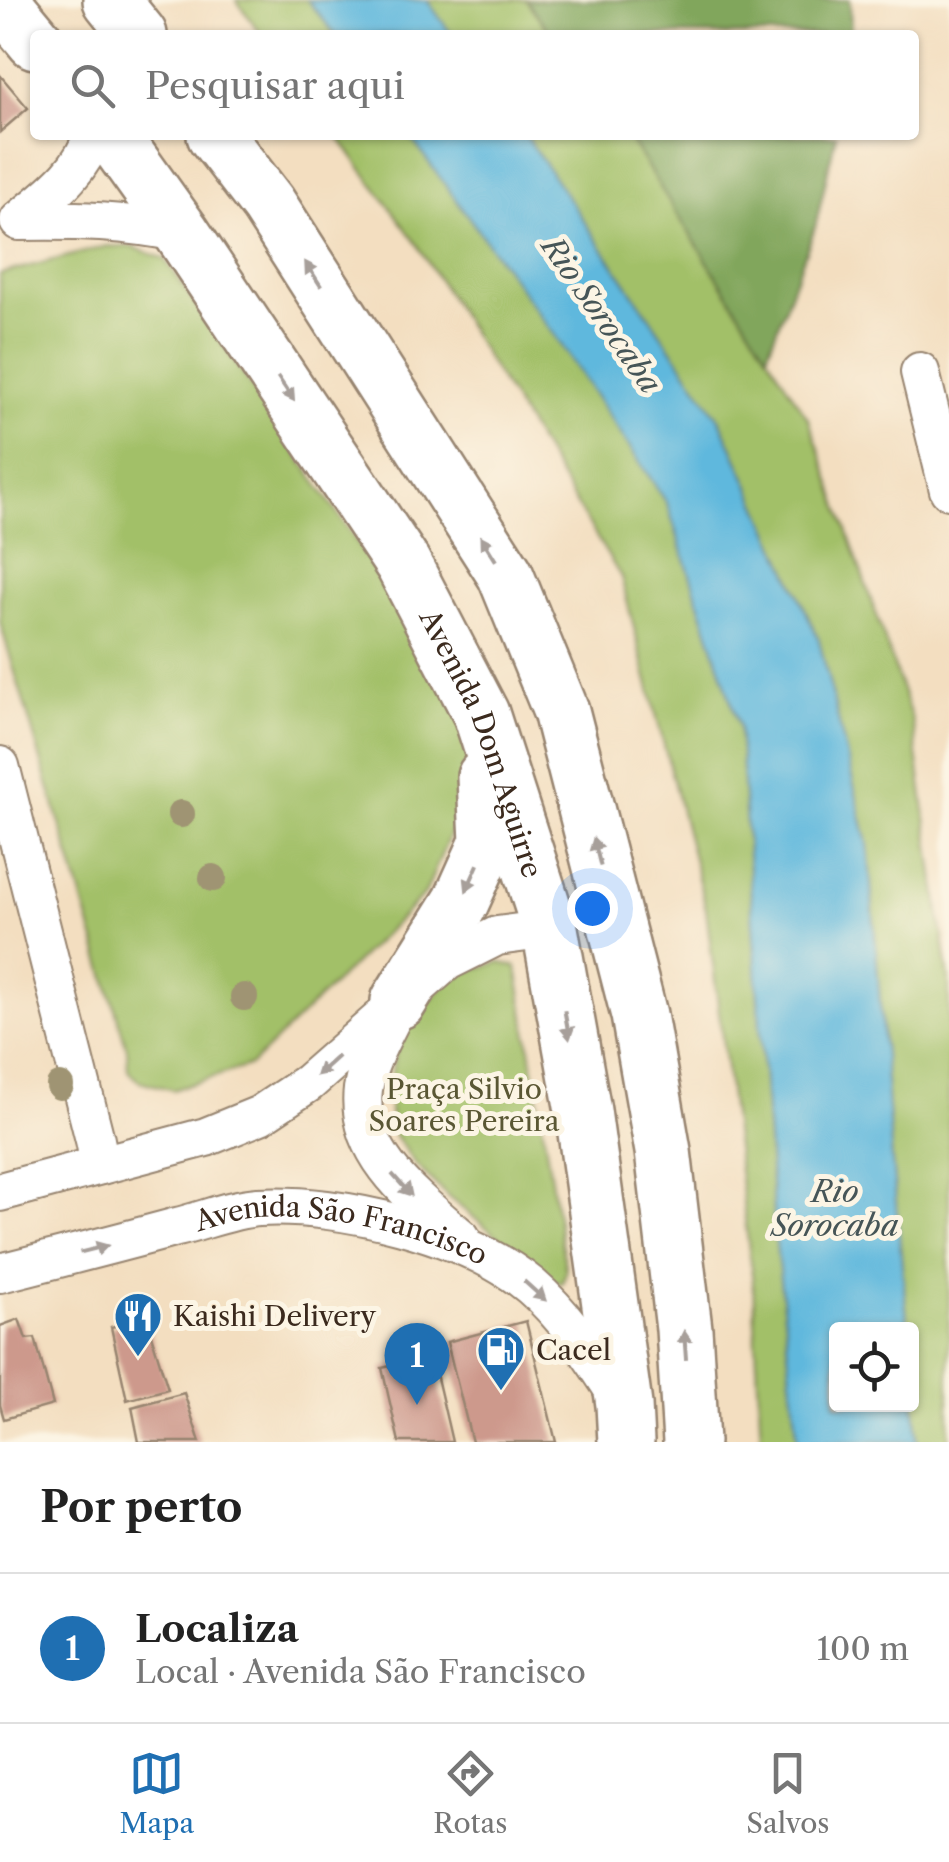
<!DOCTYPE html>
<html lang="pt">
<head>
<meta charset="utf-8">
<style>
	body { margin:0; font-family:"Libre Caslon Text",serif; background:#f6f6f6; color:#222 }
	.controls { position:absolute; right:30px; bottom:30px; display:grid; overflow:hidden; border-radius:10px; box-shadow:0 2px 8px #0004 }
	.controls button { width:90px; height:90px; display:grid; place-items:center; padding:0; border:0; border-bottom:2px solid #e0e0e0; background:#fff; color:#222; font:50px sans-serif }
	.you { position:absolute; left:592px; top:908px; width:35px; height:35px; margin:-25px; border:8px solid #fff; border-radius:50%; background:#1a73e8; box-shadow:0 0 0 15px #1a73e833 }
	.badge { display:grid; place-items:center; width:65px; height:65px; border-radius:50%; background:#1f6fb2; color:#fff; font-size:32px; font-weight:700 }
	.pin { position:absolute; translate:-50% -82px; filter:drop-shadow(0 2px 5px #0008) }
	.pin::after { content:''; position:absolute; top:52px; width:35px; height:30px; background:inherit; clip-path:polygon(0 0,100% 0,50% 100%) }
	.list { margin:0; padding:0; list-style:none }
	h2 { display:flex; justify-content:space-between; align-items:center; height:130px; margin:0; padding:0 40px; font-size:42px }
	h2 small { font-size:32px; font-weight:400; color:#767676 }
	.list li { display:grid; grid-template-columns:65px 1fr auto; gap:30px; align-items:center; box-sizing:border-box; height:150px; padding:0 40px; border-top:2px solid #e0e0e0 }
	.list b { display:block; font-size:38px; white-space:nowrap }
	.list p { margin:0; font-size:32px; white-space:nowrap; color:#767676 }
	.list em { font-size:32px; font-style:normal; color:#767676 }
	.icon { flex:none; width:55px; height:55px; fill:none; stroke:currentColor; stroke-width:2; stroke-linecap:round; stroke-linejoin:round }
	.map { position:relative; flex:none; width:949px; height:1442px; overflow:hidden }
	.search { position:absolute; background:#fff; box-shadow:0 2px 8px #0004; left:30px; right:30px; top:30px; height:110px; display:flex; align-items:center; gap:25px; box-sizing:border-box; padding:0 35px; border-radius:10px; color:#767676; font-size:38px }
	.sheet { height:280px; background:#fff }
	nav { display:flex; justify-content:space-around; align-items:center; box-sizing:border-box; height:140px; border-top:2px solid #e0e0e0; background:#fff; font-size:28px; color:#767676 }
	nav a { display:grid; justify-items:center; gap:5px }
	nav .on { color:#1f6fb2 }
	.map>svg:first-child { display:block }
	.green { fill:#a2c067; stroke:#6e7542; stroke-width:2.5; fill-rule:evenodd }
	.forest { fill:#81a65c; stroke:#5e683d; stroke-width:2.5 }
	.water { fill:#5fb8dd; stroke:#4d717e; stroke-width:2.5 }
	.building { fill:#cd998c }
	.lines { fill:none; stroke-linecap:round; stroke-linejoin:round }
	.street-casing { stroke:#97846f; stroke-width:42 }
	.highway-casing { stroke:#97846f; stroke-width:60 }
	.street { stroke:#fff; stroke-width:38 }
	.highway { stroke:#fff; stroke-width:55 }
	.tree { fill:#9f9473 }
	.oneway { fill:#a79f9a }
	.labels { text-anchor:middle; stroke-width:10; stroke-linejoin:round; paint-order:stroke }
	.street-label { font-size:28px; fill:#3b2a1e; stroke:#fcf5e5 }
	.park-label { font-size:28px; fill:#5a5734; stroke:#fcf5e5 }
	.poi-label { font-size:28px; fill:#3b2a1e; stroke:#fcf5e5; text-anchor:start }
	.water-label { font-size:30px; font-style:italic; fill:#465557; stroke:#fcf5e5 }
</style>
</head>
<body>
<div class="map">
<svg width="949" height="1442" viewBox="0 0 949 1442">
	<rect width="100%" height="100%" fill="#fcf5e5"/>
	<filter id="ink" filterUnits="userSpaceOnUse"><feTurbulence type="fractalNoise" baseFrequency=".01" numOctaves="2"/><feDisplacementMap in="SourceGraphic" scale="20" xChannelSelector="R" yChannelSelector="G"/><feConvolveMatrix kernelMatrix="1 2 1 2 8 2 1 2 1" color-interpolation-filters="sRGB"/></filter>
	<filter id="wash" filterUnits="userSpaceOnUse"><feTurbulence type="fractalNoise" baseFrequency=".0048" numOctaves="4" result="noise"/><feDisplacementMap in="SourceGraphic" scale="40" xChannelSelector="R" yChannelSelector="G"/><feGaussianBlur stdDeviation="2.25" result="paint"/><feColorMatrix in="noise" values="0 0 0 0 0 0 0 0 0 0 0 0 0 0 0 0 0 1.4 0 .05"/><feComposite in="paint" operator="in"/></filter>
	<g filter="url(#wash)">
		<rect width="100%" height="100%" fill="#f3dec0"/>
		<path class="green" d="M 236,0 L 526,0 L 552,35 L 262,35 Z
			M 337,135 L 627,135 L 809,420 L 912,719 L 949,981 L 949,1442 L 761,1442 L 753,1282 L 706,909 L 621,577 L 417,244 ZM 836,1330 L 912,1330 L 912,1404 L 836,1404 Z
			M 107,246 L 133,247 L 165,259 L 386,585 L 474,741 L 463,803 L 425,894 L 251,1065 L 173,1090 L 139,1081 L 128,1070 L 127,1049 L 0,622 L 0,274 Z
			M 499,962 L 517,967 L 566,1272 L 562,1283 L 555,1282 L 448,1197 L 416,1165 L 393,1133 L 388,1093 L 394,1058 L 405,1027 L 453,975 Z"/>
		<path class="forest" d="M 526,0 L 850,0 L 851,35 L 552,35 Z
			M 627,135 L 836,135 L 815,228 L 767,355 Z"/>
		<path class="water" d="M 307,0 L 427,0 L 452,35 L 336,35 Z
			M 409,135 L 525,135 L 720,420 L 819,640 L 868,844 L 892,1160 L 908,1329 L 836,1330 L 836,1404 L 912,1404 L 912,1370 L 918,1442 L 798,1442 L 774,1225 L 739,726 L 667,503 L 558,340 Z"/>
		<g id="blocks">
			<path class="building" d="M 0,75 L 28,108 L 0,132 Z
				M 146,1318 L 168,1389 L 127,1400 L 111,1327 Z
				M 19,1319 L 26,1339 L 35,1338 L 53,1405 L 4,1419 L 0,1405 L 0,1326 Z
				M 526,1321 L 556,1442 L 472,1442 L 447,1342 Z
				M 432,1356 L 452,1442 L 399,1442 L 382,1368 Z
				M 184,1393 L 200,1442 L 139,1442 L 132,1407 Z"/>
		</g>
	</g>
	<g filter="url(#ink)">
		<use href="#blocks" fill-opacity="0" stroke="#97846f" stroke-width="2.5"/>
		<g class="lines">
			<g class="street-casing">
				<g id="street">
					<path d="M 93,135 C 81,174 48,196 19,221 C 76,220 125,221 182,233"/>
					<path d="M 920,372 L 949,490"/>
					<path d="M 0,766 L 95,1140 L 100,1165"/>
					<path d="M 392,1017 C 381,1039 367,1064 363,1089 C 355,1155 417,1200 461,1238"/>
					<path d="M 0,1192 L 206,1137 L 260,1115 L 308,1083 L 447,961 L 497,936 L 550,929"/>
					<path id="s1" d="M 0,1273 C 59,1258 118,1243 177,1227 C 203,1221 231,1209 258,1207 C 340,1202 467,1233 531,1286 C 566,1316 591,1355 616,1393"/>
				</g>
			</g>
			<g class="highway-casing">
				<g id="highway">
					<path d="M 1,0 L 35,41"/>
					<path d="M 111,0 L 139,35"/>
					<path id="s2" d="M 112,135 L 182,233 L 403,564 L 481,714 L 550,929 L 583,1111 L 624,1405 L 626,1442"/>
					<path d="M 215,135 L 268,204 L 505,574 L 561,711 L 639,1015 L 663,1151 L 684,1329 L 691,1442"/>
					<path d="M 399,1001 L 461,902 L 488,842 L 485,777"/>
				</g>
			</g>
			<use href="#street" class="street"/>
			<use href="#highway" class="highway"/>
		</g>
		<g class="tree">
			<circle cx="181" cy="814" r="14"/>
			<circle cx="213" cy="878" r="14"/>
			<circle cx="244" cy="997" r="14"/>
			<circle cx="60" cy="1086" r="14"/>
		</g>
		<defs><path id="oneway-solid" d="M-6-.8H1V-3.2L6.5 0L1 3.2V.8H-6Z" transform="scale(2.5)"/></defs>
		<g class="oneway">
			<use href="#oneway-solid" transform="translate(313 274) rotate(-123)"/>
			<use href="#oneway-solid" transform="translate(286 389) rotate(56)"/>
			<use href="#oneway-solid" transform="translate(488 548) rotate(-122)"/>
			<use href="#oneway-solid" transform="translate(597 852) rotate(-104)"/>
			<use href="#oneway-solid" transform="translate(472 878) rotate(114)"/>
			<use href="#oneway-solid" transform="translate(567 1025) rotate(80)"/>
			<use href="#oneway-solid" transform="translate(327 1066) rotate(138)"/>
			<use href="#oneway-solid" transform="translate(402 1185) rotate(48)"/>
			<use href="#oneway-solid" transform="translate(94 1249) rotate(-14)"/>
			<use href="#oneway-solid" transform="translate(535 1291) rotate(42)"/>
			<use href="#oneway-solid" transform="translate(685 1345) rotate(-94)"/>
		</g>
	</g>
	<defs>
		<g id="restaurant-pin" transform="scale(2.5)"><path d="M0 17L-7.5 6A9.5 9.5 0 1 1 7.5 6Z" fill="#1f6fb2" stroke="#fcf5e5"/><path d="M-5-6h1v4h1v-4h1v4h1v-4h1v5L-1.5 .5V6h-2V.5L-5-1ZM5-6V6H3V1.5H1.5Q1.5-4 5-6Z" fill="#fff"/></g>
		<g id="fuel-pin" transform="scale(2.5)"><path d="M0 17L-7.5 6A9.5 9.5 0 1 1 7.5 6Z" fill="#1f6fb2" stroke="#fcf5e5"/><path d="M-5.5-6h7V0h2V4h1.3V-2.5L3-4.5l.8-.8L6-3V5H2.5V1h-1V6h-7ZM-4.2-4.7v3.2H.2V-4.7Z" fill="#fff"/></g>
	</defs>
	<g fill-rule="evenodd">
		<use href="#restaurant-pin" x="138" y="1316"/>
		<use href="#fuel-pin" x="501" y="1350"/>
	</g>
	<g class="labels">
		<g class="street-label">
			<text dy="10" stroke="none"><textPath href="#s2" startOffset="715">Avenida Dom Aguirre</textPath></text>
			<text dy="10" stroke="none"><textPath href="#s1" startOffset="352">Avenida São Francisco</textPath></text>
		</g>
		<g class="park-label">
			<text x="464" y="1099">Praça Silvio<tspan x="464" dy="32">Soares Pereira</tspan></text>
		</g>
		<g class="poi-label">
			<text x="173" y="1326">Kaishi Delivery</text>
			<text x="536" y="1360">Cacel</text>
		</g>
		<g class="water-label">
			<text transform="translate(601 315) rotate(55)" y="10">Rio Sorocaba</text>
			<text x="835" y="1202">Rio<tspan x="835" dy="34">Sorocaba</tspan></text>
		</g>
	</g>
</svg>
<div class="controls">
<button><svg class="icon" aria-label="locate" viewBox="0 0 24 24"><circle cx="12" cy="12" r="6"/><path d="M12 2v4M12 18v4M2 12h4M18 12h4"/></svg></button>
</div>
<div class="you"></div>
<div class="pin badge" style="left:417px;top:1405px">1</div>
<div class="search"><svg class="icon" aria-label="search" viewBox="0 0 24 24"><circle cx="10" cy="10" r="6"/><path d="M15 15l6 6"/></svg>Pesquisar aqui</div>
</div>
<section class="sheet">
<h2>Por perto<small></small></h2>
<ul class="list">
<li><span class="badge">1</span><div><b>Localiza</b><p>Local · Avenida São Francisco</p></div><em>100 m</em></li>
</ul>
</section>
<nav>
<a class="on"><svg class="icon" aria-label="map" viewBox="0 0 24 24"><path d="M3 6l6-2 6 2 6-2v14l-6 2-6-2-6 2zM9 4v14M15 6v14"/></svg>Mapa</a>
<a><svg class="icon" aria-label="directions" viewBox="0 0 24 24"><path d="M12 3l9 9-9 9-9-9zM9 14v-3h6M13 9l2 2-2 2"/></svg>Rotas</a>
<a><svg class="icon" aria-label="saved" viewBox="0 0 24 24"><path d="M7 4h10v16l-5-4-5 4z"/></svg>Salvos</a>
</nav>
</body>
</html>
